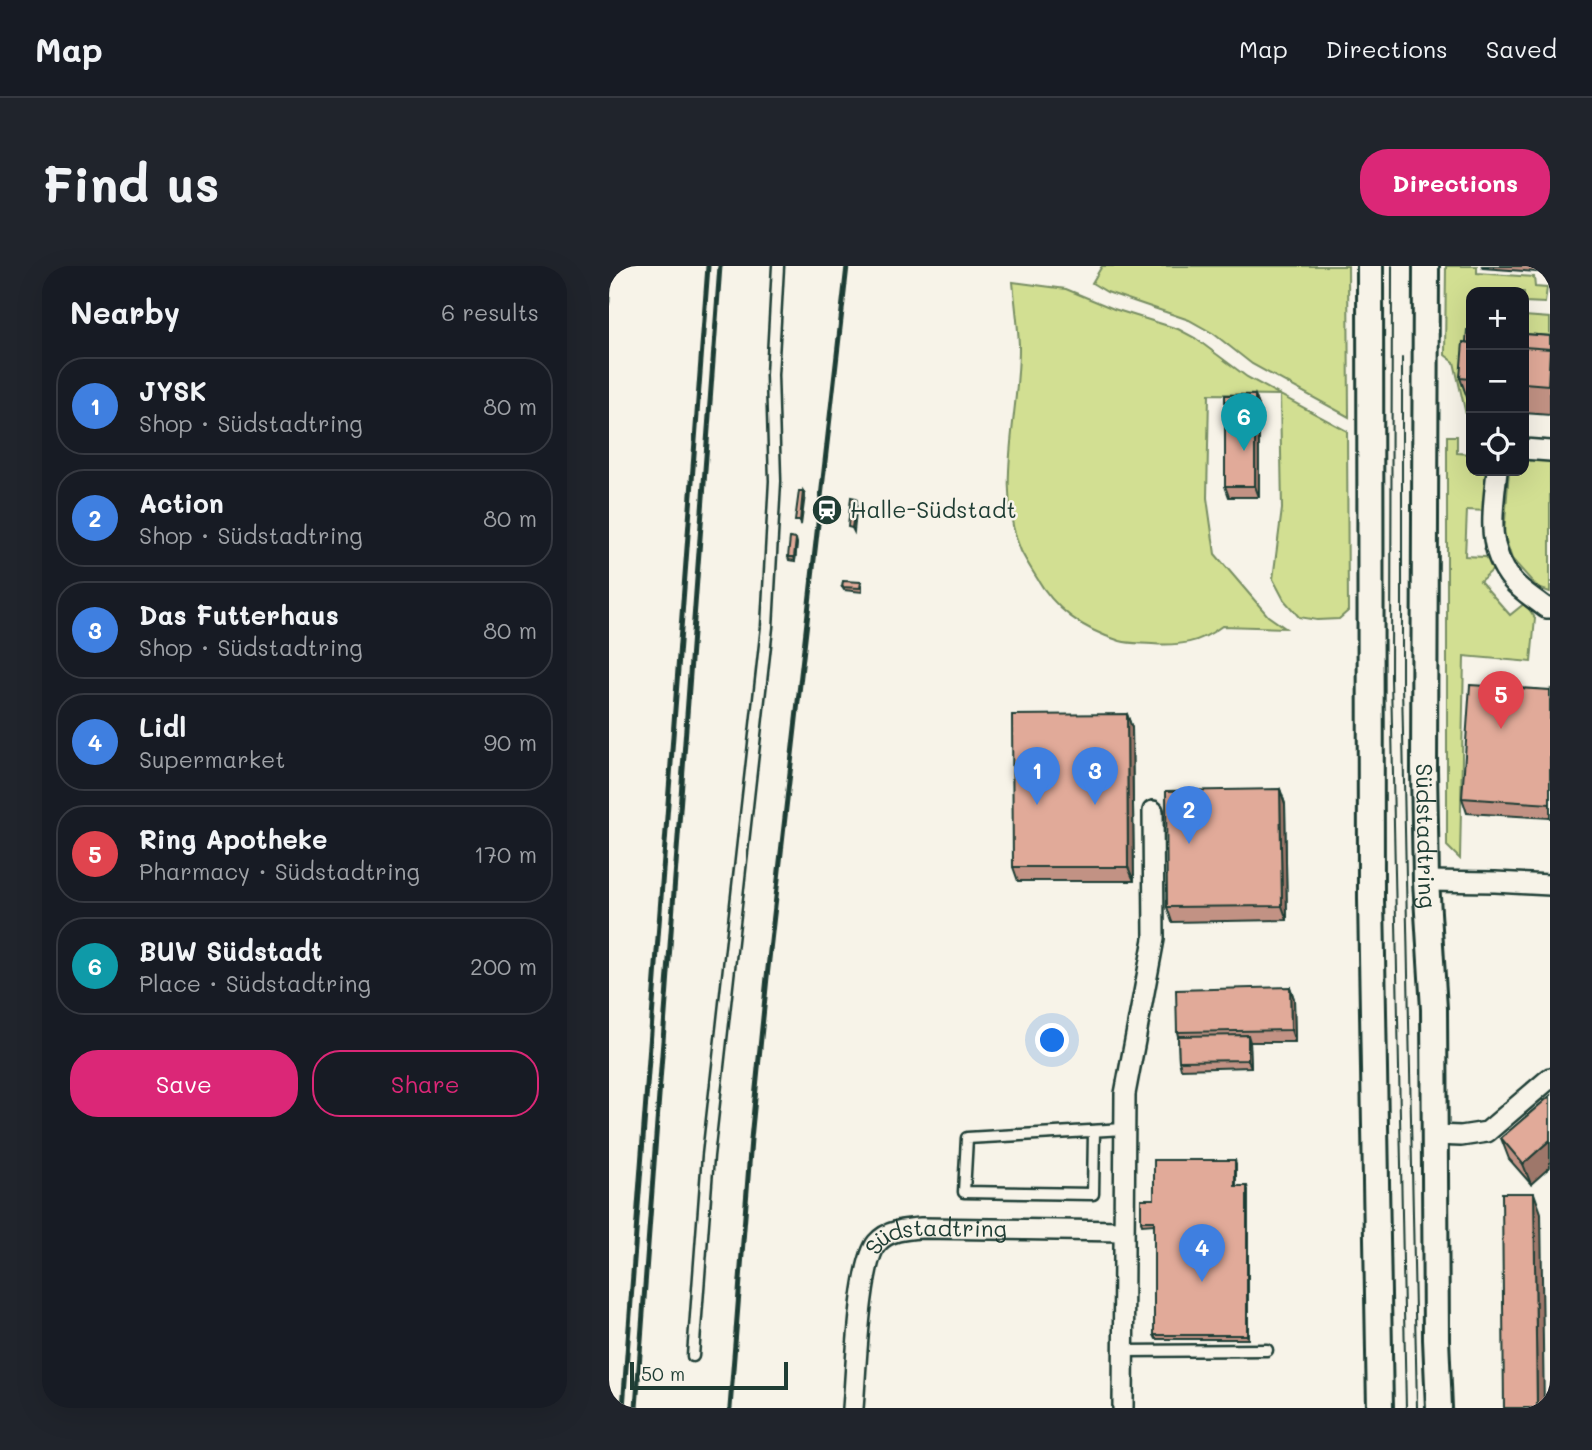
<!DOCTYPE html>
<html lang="en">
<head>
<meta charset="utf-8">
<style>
	body { margin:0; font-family:Mali,sans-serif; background:#20242c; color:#f1f3f6 }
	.controls { position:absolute; right:21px; top:21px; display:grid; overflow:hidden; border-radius:14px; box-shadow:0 7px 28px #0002 }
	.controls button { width:63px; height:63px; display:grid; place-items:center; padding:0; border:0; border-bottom:2px solid #363941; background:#171b24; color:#f1f3f6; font:35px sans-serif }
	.scale { position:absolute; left:21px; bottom:18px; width:158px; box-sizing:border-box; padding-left:7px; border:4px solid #1f3d34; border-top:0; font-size:19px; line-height:24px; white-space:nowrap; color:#1f3d34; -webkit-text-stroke:5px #f7f3e8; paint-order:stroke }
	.you { position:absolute; left:444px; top:775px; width:24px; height:24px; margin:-18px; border:5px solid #fff; border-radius:50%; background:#1a73e8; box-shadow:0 0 0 10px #1a73e833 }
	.badge { display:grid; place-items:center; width:46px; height:46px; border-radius:50%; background:#db2777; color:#fff; font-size:23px; font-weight:700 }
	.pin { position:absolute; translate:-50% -58px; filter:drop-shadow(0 2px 4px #0008) }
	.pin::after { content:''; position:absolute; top:37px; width:24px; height:21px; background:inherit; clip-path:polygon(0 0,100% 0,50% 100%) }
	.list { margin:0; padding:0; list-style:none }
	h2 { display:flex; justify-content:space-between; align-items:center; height:91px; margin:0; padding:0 28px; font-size:30px }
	h2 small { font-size:23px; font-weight:400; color:#9ea1a6 }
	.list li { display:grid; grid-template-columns:46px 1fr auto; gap:21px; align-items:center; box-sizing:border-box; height:98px; margin:0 14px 14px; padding:0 14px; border:2px solid #363941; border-radius:28px }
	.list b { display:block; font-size:26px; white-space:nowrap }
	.list p { margin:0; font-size:23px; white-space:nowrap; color:#9ea1a6 }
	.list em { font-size:23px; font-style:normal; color:#9ea1a6 }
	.actions { display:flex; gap:14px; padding:21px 28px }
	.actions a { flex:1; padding:16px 0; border:2px solid #db2777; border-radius:28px; text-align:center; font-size:24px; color:#db2777 }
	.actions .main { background:#db2777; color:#fff }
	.icon { flex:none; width:38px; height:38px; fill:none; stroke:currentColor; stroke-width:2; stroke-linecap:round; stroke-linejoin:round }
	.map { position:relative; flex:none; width:941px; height:1142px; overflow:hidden; border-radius:28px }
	header { display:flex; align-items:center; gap:42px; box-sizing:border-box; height:98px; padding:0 35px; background:#171b24; border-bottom:2px solid #363941 }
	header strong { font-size:33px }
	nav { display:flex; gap:38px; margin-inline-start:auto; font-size:24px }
	.intro { display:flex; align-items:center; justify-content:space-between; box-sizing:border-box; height:168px; padding:0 42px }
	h1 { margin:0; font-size:49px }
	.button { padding:18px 32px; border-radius:28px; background:#db2777; color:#fff; font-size:24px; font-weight:700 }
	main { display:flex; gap:42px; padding:0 42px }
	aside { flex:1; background:#171b24; border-radius:28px; box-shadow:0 7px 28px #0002 }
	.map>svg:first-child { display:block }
	.green { fill:#d2df92; stroke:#788e63; stroke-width:2 }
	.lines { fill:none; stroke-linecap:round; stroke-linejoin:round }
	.service-casing { stroke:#1f3d34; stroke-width:15 }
	.minor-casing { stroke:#1f3d34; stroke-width:24 }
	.tertiary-casing { stroke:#1f3d34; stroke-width:30 }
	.service { stroke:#f7f3e8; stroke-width:10 }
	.minor { stroke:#f7f3e8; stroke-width:19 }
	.tertiary { stroke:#f7f3e8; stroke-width:24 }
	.tram { stroke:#1f3d34; stroke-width:2 }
	.rail { stroke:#1f3d34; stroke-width:5 }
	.wall { fill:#c29284; stroke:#1f3d34; stroke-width:2 }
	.shaded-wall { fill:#9e776b; stroke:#1f3d34; stroke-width:2 }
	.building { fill:#e1aa99; stroke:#1f3d34; stroke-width:2 }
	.labels { text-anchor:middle; stroke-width:5; stroke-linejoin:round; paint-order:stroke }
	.poi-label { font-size:23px; fill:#1f3d34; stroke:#f7f3e8; text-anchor:start }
	.street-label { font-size:23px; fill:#1f3d34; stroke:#f7f3e8 }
</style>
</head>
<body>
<header>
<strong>Map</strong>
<nav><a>Map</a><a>Directions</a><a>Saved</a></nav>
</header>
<div class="intro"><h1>Find us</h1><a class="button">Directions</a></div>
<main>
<aside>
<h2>Nearby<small>6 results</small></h2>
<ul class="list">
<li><span class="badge" style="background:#3f7fe0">1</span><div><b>JYSK</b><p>Shop · Südstadtring</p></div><em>80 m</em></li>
<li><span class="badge" style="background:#3f7fe0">2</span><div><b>Action</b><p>Shop · Südstadtring</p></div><em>80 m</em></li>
<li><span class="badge" style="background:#3f7fe0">3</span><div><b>Das Futterhaus</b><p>Shop · Südstadtring</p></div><em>80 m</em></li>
<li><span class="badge" style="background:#3f7fe0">4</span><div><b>Lidl</b><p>Supermarket</p></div><em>90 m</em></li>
<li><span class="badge" style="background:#e0444e">5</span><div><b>Ring Apotheke</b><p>Pharmacy · Südstadtring</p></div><em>170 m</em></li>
<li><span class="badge" style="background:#0f9aa8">6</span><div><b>BUW Südstadt</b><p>Place · Südstadtring</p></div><em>200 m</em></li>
</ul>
<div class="actions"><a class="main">Save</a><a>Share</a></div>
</aside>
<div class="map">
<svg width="941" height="1142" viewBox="0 0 941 1142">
	<rect width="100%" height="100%" fill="#f7f3e8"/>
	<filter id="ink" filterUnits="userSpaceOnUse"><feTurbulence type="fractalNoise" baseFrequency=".0143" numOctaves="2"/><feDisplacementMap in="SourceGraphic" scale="14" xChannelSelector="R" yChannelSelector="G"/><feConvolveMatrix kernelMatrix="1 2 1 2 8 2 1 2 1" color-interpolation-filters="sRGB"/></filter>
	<g filter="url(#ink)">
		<path class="green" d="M 493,0 L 739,0 L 740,151 L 643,98 L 605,68 L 580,54 L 498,26 L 483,17 Z
			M 837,0 L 868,0 L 868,7 L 925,11 L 926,21 L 938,22 L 936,37 L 915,36 L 915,26 L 862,26 L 862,155 L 858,153 L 845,96 L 836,89 Z
			M 404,16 L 457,23 L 505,43 L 569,63 L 586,72 L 638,111 L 738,165 L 739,345 L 730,353 L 708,354 L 690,351 L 675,334 L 664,313 L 673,243 L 671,129 L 600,128 L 598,232 L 606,288 L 659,350 L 676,362 L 613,360 C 591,377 570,380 543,378 C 532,377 522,378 511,375 C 473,363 446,344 426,309 C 421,301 416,293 412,285 C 385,223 411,145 410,79 C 409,58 406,37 404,16 Z
			M 915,50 L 941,52 L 941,78 L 915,76 Z
			M 838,170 L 848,170 L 848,187 L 862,188 L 862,205 L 878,205 L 877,245 L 858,244 L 856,290 L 876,291 L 886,302 L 871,315 L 901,349 L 916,337 L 926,352 L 922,396 L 855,390 L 851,593 L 838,580 Z
			M 921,189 L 941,193 L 941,326 L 929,322 L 903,293 L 895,268 L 900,205 L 915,205 L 915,194 Z"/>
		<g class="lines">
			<g class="service-casing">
				<path id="service" d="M 485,865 L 484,928 L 355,926 L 358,872 L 515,863
					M 514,1085 L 658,1084
					M 84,1090 L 99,890 L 158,361 L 166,215 L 163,109 L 169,0"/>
			</g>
			<g class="minor-casing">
				<g id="minor">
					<path d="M 915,183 L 941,185"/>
					<path d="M 888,205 C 884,244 876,281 903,314 C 912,325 926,333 937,342 L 941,342"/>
					<path d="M 817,615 L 886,616 L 941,619"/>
					<path d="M 826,869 L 852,870 L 878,866 L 941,812"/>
					<path id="s1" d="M 244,1142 C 247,1109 250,998 268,977 C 279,964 298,963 313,962 L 514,965"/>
					<path d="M 514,1142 L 516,828 L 545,673 L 544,545"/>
				</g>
			</g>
			<g class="tertiary-casing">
				<g id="tertiary">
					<path d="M 761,0 L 762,633 L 771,1142"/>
					<path id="s2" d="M 817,0 L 815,504 L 817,615 L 825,743 L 827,1073 L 830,1142"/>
				</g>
			</g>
			<use href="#service" class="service"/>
			<use href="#minor" class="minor"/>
			<use href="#tertiary" class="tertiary"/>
			<path class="tram" d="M 783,0 L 782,412 L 797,1142
				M 793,92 L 793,419 L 808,1142"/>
			<path class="rail" d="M 14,1142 L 99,0
				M 27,1142 L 111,0
				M 121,1142 L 142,873 L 158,711 L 238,0"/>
		</g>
		<path class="wall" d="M 873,0 L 941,0 L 941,7 L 874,2 Z
			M 862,64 L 862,142 L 851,112 L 857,76 Z
			M 915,68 L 941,70 L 941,149 L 915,147 Z
			M 646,129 L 650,140 L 650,231 L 620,231 L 616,220 Z
			M 188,277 L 186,295 L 180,294 L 179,291 Z
			M 253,320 L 253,326 L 235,324 L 233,321 Z
			M 941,424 L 941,552 L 858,547 L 853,532 Z
			M 518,448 L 523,462 L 525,615 L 409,615 L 404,601 Z
			M 671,523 L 676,538 L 678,654 L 563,656 L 558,641 Z
			M 681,721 L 685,733 L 686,776 L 641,776 L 642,801 L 572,803 L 570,795 L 569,770 L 568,766 Z
			M 941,830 L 922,918 L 900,893 L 892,872 Z
			M 627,898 L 627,920 L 639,924 L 639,1073 L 547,1073 L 545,1069 L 545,958 L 533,959 L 532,955 L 545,933 Z"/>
		<path class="shaded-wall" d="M 0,0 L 3,1 L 0,39 Z
			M 646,129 L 650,140 L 650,231 L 646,220 Z
			M 194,225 L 196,229 L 192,259 L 191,255 Z
			M 247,232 L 248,235 L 245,266 L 243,262 Z
			M 187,273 L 188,277 L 186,295 L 185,291 Z
			M 518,448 L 523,462 L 525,615 L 519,601 Z
			M 671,523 L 676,538 L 678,654 L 673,640 Z
			M 681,721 L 685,733 L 686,776 L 682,764 Z
			M 639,769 L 641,776 L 642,801 L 639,794 Z
			M 941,874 L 941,901 L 922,918 L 914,898 Z
			M 626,894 L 627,898 L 627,924 L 626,920 Z
			M 638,920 L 639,924 L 639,1073 L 638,1069 Z
			M 925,927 L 932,947 L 935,1142 L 928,1142 Z"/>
		<path class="building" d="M 858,64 L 862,64 L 862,77 L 857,76 Z
			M 915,68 L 941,70 L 941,83 L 915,81 Z
			M 854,76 L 862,77 L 862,113 L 851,112 Z
			M 915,81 L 941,83 L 939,119 L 915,117 Z
			M 616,129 L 646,129 L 646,220 L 616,220 Z
			M 190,225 L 194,225 L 191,255 L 186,255 Z
			M 242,231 L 247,232 L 243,262 L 239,261 Z
			M 181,272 L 187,273 L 185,291 L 179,291 Z
			M 234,315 L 252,316 L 251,322 L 233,321 Z
			M 861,419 L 941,424 L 941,538 L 853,532 Z
			M 518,448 L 519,601 L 404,601 L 403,449 Z
			M 671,523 L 673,640 L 558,641 L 557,525 Z
			M 681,721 L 682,764 L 568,766 L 567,724 Z
			M 639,769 L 639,794 L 570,795 L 569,770 Z
			M 941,830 L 941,874 L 914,898 L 892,872 Z
			M 545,894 L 626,894 L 626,920 L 638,920 L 638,1069 L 545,1069 L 545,955 L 532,955 L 532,933 L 545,933 Z
			M 893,927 L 925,927 L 928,1142 L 895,1142 Z"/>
	</g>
	<defs>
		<g id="station-disc" transform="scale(1.575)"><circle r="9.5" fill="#1f3d34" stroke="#f7f3e8"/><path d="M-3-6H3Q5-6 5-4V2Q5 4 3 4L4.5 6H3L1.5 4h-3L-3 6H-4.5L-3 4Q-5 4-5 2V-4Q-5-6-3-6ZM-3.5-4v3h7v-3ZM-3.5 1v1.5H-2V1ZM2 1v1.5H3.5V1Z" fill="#fff"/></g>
	</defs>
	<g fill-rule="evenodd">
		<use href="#station-disc" x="218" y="244"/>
	</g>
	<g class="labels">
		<g class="poi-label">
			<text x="241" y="252">Halle-Südstadt</text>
		</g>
		<g class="street-label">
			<text dy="8" stroke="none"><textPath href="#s2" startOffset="570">Südstadtring</textPath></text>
			<text dy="8" stroke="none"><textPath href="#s1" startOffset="229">Südstadtring</textPath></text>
		</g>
	</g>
</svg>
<div class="controls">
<button>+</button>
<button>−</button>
<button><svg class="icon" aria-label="locate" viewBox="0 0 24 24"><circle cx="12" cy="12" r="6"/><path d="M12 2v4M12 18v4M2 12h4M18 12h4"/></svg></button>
</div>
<div class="scale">50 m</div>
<div class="you"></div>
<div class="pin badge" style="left:428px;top:539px;background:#3f7fe0">1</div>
<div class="pin badge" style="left:580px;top:578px;background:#3f7fe0">2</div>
<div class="pin badge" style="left:486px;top:539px;background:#3f7fe0">3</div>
<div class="pin badge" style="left:593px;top:1016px;background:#3f7fe0">4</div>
<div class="pin badge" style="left:892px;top:463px;background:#e0444e">5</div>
<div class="pin badge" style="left:635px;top:185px;background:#0f9aa8">6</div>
</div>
</main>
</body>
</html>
